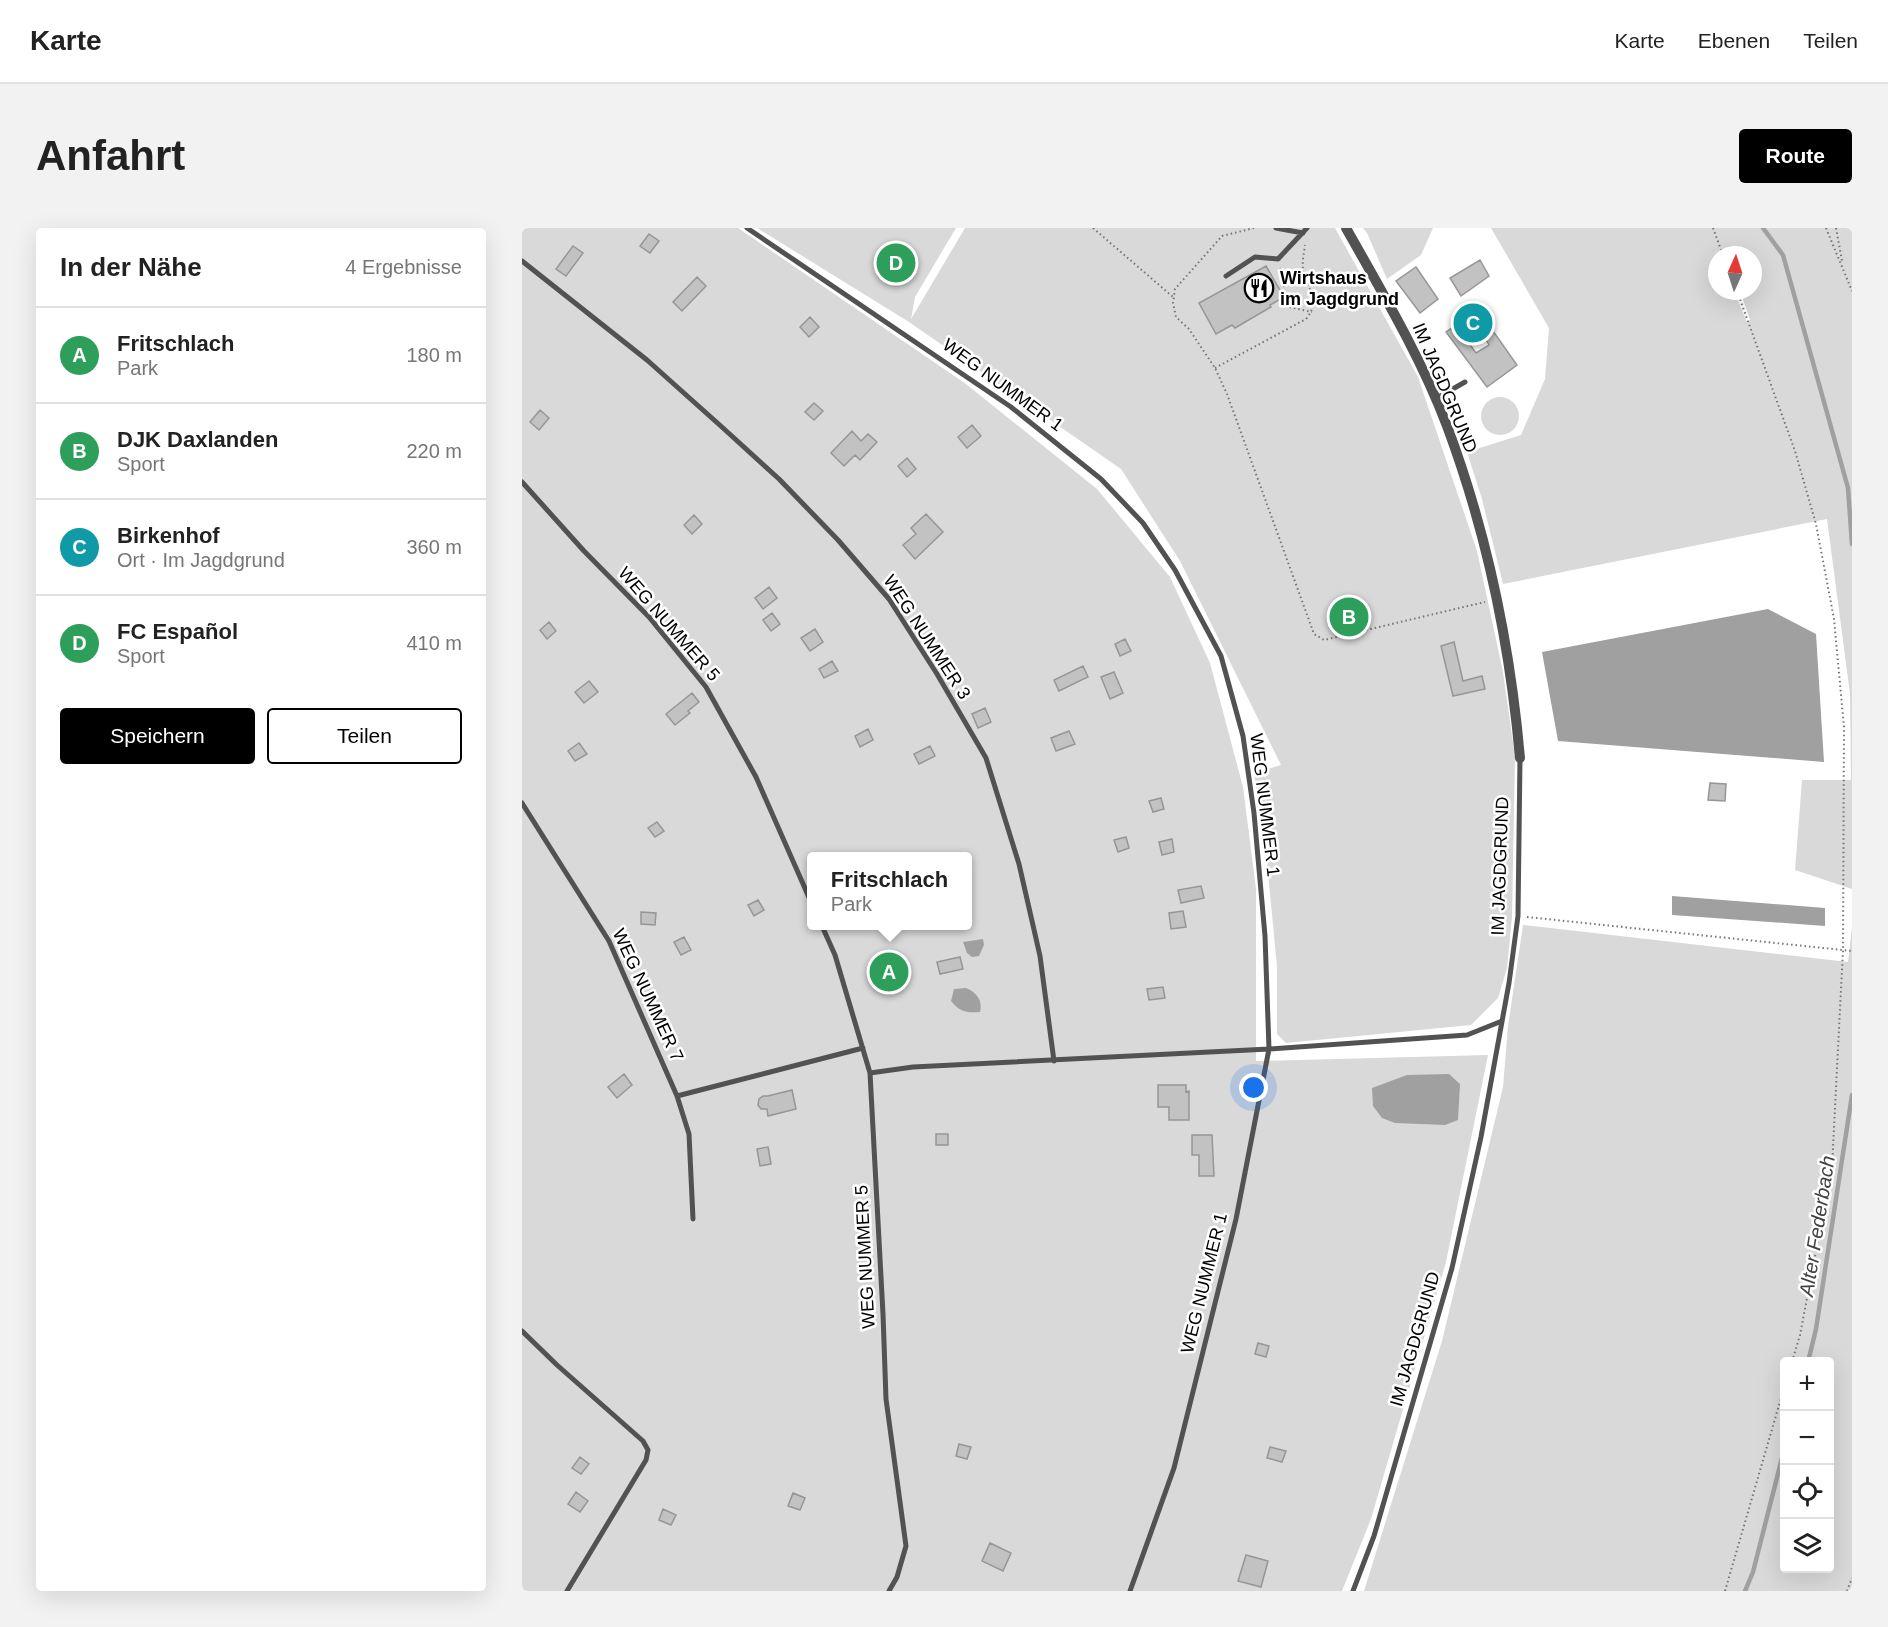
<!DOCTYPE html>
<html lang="de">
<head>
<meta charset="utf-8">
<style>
	body { margin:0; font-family:Helvetica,sans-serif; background:#f2f2f2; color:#222 }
	.controls { position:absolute; right:18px; bottom:18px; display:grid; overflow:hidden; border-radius:6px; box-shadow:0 6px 24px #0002 }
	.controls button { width:54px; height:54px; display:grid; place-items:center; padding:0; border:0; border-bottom:2px solid #e0e0e0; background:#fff; color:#222; font:30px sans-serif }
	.compass { position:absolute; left:1186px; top:18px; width:54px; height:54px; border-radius:50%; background:#fff; box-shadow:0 6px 24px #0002; rotate:3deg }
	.you { position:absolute; left:732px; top:860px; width:21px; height:21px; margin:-15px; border:4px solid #fff; border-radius:50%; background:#1a73e8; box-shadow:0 0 0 9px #1a73e833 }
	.badge { display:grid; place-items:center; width:39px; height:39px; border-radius:50%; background:#000; color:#fff; font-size:20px; font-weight:700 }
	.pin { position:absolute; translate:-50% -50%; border:3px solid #fff; box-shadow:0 2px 6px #0006 }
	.popup { position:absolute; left:285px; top:624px; width:165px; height:78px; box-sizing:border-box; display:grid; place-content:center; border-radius:6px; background:#fff; filter:drop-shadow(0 2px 4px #0005); font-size:20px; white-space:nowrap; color:#767676 }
	.popup b { font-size:22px; color:#222 }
	.popup::after { content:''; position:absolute; left:50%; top:100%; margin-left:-12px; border:12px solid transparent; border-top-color:#fff }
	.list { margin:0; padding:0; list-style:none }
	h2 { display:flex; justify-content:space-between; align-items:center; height:78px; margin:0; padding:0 24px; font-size:26px }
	h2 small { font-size:20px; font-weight:400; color:#767676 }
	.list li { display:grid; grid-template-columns:39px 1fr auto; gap:18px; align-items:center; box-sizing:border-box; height:96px; padding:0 24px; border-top:2px solid #e0e0e0 }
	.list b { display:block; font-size:22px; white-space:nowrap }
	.list p { margin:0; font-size:20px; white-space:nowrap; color:#767676 }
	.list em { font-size:20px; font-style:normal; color:#767676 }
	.actions { display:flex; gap:12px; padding:18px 24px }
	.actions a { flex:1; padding:14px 0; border:2px solid #000; border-radius:6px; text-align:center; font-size:21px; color:#000 }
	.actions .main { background:#000; color:#fff }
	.icon { flex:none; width:33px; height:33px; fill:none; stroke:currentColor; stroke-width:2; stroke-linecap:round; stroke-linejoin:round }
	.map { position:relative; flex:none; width:1330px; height:1363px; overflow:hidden; border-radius:6px }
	header { display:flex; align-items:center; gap:36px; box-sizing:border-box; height:84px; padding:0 30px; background:#fff; border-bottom:2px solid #e0e0e0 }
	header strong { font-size:28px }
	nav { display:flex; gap:33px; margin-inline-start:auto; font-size:21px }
	.intro { display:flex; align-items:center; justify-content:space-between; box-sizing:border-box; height:144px; padding:0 36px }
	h1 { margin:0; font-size:42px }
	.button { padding:15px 27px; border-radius:6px; background:#000; color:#fff; font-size:21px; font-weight:700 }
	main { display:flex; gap:36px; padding:0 36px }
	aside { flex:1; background:#fff; border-radius:6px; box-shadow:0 6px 24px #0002 }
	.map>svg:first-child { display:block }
	.green { fill:#d9d9d9; fill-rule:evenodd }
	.water { fill:#a0a0a0 }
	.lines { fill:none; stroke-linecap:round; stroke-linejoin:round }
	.stream { stroke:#a0a0a0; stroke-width:4.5 }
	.building { fill:#c2c2c2; stroke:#969696; stroke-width:1.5 }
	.path { stroke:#747474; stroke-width:2; stroke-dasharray:1.5 3; stroke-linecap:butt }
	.service { stroke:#525252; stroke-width:5 }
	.minor { stroke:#525252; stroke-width:10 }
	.labels { text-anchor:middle; stroke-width:5; stroke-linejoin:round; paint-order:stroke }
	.poi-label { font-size:18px; font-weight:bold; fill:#000; stroke:#fff; text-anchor:start }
	.street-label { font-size:18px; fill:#000; stroke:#fff }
	.water-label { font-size:20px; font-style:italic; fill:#414141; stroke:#fff }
</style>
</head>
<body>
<header>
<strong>Karte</strong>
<nav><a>Karte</a><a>Ebenen</a><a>Teilen</a></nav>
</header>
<div class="intro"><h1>Anfahrt</h1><a class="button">Route</a></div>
<main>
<aside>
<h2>In der Nähe<small>4 Ergebnisse</small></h2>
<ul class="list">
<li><span class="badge" style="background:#2e9e5b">A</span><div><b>Fritschlach</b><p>Park</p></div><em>180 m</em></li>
<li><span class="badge" style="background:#2e9e5b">B</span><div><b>DJK Daxlanden</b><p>Sport</p></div><em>220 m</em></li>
<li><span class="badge" style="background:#0f9aa8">C</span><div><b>Birkenhof</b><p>Ort · Im Jagdgrund</p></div><em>360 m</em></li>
<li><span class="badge" style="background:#2e9e5b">D</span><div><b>FC Español</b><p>Sport</p></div><em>410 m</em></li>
</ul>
<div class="actions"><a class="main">Speichern</a><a>Teilen</a></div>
</aside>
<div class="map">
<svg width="1330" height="1363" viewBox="0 0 1330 1363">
	<rect width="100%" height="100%" fill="#fff"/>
	<path class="green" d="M 0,0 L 216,0 L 444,156 L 575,261 L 648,349 L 688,435 L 721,559 L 734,661 L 734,833 L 966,827 L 924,1034 L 849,1291 L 820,1363 L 0,1363 ZM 289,628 L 445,628 L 445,698 L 289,698 Z
		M 235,0 L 434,0 L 393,69 L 389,91 L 443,0 L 813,0 L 896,149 L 955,323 L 981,444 L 993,529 L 990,689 L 985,740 L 976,770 L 949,797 L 764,815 L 755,806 L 755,739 L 743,613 L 732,545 L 759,537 L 658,333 L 599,241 L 387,94 Z
		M 841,0 L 911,0 L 899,27 L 865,51 L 845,5 Z
		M 969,0 L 1330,0 L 1330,661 L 1273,642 L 1280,552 L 1329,552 L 1328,466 L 1305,291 L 981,356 L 960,271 L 945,224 L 999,207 L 1023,151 L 1027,100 ZM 1195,27 L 1231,27 L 1231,63 L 1218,63 L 1228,92 L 1225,94 L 1212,63 L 1195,63 Z
		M959 188a19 19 0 1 1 38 0a19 19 0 1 1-38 0Z
		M 1001,697 L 1326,734 L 1330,699 L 1330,1363 L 842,1363 L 920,1113 L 981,859 L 986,798 ZM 1262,1134 L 1308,1134 L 1308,1340 L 1262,1340 Z"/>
	<path class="water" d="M 1246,381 L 1294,406 L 1302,534 L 1036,513 L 1020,424 Z
		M 1150,668 L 1303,680 L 1303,698 L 1150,687 Z
		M 461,711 L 462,717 L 457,728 L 450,729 L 445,725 L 441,714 Z
		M 444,760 C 454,764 461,772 458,784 C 444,785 438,784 429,773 L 432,761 Z
		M 927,846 L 938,856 L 936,892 L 923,897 L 873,895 L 860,890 L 851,878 L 850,860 L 885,847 Z"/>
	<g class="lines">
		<path class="stream" d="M 1241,0 L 1261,27 L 1326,260 L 1330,316
			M 1286,1134 L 1294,1101 L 1330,867
			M 1223,1363 L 1231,1344 L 1262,1222"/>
	</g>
	<path class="building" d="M 127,6 L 137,13 L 128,25 L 118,18 Z
		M 51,18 L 61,25 L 44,48 L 34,41 Z
		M 958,32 L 967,48 L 939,68 L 928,50 Z
		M 744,38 L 762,69 L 748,77 L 749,79 L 713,100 L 710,97 L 694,106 L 677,75 Z
		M 894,39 L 916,71 L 898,85 L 874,53 Z
		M 175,49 L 184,58 L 160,83 L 151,74 Z
		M 959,86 L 995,137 L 965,159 L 924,104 L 934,97 L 954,125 L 967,117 L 952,90 Z
		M 288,89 L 297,99 L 287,109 L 278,99 Z
		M 292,175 L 301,183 L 292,192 L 283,184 Z
		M 18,182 L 27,190 L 17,202 L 8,194 Z
		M 450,197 L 459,208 L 445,220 L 436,209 Z
		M 330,203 L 339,213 L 346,206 L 355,214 L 338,232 L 333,227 L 322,238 L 309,225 Z
		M 385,230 L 394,241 L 385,249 L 376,238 Z
		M 404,286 L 421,304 L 393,331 L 381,317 L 394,306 L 389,300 Z
		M 172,287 L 180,296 L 170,306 L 162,297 Z
		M 247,359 L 255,370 L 241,381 L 233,370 Z
		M 250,385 L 258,396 L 249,403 L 241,392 Z
		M 27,394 L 34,403 L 25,411 L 18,402 Z
		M 293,401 L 301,414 L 288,423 L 279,410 Z
		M 603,411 L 609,423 L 598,428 L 593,416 Z
		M 932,414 L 941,453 L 960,448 L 963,461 L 931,468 L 919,418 Z
		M 310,433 L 316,443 L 302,450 L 297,441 Z
		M 561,438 L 566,449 L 537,463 L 532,452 Z
		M 592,444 L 601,465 L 588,471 L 579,449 Z
		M 67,453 L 76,464 L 62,475 L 53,464 Z
		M 170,465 L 177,474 L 166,483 L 168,485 L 153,497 L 144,486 Z
		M 463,480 L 469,494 L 456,500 L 450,486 Z
		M 346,501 L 351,512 L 338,519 L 333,508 Z
		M 547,503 L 553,516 L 534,523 L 529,510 Z
		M 57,515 L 65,526 L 53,533 L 46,523 Z
		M 408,518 L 413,528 L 397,536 L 392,526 Z
		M 1188,555 L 1204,556 L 1203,573 L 1186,572 Z
		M 639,570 L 642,581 L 631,584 L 627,573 Z
		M 135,594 L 142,603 L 133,609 L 126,600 Z
		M 604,609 L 607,620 L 596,624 L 592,612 Z
		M 650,611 L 652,624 L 640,627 L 637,614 Z
		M 679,658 L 682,670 L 659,675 L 656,662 Z
		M 236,672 L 242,682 L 232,688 L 226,677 Z
		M 661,683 L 664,699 L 649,701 L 647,685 Z
		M 119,684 L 134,685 L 133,697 L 119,696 Z
		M 162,709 L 169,722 L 159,727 L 152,714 Z
		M 438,729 L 441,741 L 418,746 L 415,734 Z
		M 641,759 L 643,770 L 627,772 L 625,761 Z
		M 102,846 L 110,857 L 95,870 L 86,859 Z
		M 636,857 L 664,857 L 664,864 L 667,863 L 667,892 L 647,892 L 647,879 L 636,879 Z
		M 270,862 L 274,881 L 246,888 L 245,881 L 239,881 L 236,877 L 237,871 L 241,868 L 246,868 Z
		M 414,906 L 426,906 L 426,917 L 414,917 Z
		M 670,907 L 690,907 L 692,948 L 677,948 L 677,927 L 670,927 Z
		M 246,919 L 249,936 L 238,938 L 235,921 Z
		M 736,1115 L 747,1118 L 744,1129 L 733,1126 Z
		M 437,1216 L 449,1219 L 445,1231 L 434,1228 Z
		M 748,1219 L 764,1223 L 760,1234 L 745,1230 Z
		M 58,1229 L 67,1236 L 59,1246 L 50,1240 Z
		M 54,1264 L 66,1273 L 58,1284 L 46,1276 Z
		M 271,1265 L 283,1270 L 278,1282 L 266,1278 Z
		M 141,1281 L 154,1287 L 149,1297 L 137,1292 Z
		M 468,1315 L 489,1325 L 481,1343 L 460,1333 Z
		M 724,1327 L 746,1333 L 739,1359 L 716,1353 Z"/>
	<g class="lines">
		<path class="path" d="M 571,0 L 651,69
			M 732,0 L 700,8 L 653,61 L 651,75 L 654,89 L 667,101 L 693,140 L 705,166 L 792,406 L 802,412 L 963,374
			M 1191,0 L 1201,27
			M 1304,0 L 1330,63
			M 1314,0 L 1320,33
			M 758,40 L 767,79 L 790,84
			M 1215,63 L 1273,223 L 1294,296 L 1312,391 L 1322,499 L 1321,722 L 1310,939 L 1278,1107 L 1270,1134
			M 693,140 L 784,91 C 800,72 784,60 781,41 C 780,33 782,25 783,17
			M 1005,689 L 1330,723
			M 1203,1363 L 1262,1160
			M 1325,1363 L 1330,1350"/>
		<path class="service" d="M 225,0 L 489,179 L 579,251 L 621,295 L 653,342 L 699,428 L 721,508 L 732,585 L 743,708 L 747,821 L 714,991 L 652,1240 L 608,1363
			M 754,0 L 781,5
			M 0,33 L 125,132 L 201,200 L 257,251 L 316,312 L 367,371 L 415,446 L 464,530 L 497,636 L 518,728 L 532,833
			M 704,48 L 733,29 L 756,31 L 785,0
			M 913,171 L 943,154
			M 0,254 L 62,323 L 127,389 L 184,459 L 234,549 L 289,674
			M 0,575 L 87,713 L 155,868 L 167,906 L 171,991
			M 300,698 L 313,727 L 348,845 L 361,1086 L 364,1171 L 384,1318 L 375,1349 L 367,1363
			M 348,845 L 391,839 L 747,821 L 945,807 L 980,793
			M 155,868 L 341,820
			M 0,1103 L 35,1137 L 121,1213 L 126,1222 L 124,1232 L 45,1363
			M 831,1363 L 852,1308 L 930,1040 L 959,909 L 987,755 L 996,688 L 998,530"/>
		<path class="minor" d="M 824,0 C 860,64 899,129 925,198 C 965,305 988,416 998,530"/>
	</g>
	<defs>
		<g id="restaurant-ring" transform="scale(1.5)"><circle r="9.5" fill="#fff" stroke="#000" stroke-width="1.5"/><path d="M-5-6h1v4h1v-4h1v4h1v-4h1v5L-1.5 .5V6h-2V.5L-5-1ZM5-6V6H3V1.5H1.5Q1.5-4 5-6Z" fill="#000"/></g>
	</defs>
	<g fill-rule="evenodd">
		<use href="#restaurant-ring" x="737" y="60"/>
	</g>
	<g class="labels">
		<g class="poi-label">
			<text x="758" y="56">Wirtshaus<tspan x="758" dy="21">im Jagdgrund</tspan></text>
		</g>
		<g class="street-label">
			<text transform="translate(481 157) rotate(36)" y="6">WEG NUMMER 1</text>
			<text transform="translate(923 160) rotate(67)" y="6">IM JAGDGRUND</text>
			<text transform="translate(147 396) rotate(49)" y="6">WEG NUMMER 5</text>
			<text transform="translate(405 409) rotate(57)" y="6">WEG NUMMER 3</text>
			<text transform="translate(743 577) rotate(83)" y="6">WEG NUMMER 1</text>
			<text transform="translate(978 638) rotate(-88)" y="6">IM JAGDGRUND</text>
			<text transform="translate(126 767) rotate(65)" y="6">WEG NUMMER 7</text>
			<text transform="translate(343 1029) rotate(-93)" y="6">WEG NUMMER 5</text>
			<text transform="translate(682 1055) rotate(-76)" y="6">WEG NUMMER 1</text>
			<text transform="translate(893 1111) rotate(-74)" y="6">IM JAGDGRUND</text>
		</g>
		<g class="water-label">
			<text transform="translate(1295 998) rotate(-81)" y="7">Alter Federbach</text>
		</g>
	</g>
</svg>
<div class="controls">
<button>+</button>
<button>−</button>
<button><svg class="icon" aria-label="locate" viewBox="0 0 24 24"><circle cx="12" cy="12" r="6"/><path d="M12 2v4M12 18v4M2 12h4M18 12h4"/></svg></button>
<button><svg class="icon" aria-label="layers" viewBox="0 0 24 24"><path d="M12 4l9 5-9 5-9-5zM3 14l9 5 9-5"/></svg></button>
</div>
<svg class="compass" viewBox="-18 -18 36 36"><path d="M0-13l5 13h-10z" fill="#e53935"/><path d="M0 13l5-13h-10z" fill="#767676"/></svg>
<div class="you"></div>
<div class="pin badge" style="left:367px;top:744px;background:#2e9e5b">A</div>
<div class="popup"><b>Fritschlach</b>Park</div>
<div class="pin badge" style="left:827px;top:389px;background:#2e9e5b">B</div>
<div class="pin badge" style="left:951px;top:95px;background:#0f9aa8">C</div>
<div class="pin badge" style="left:374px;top:35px;background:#2e9e5b">D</div>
</div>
</main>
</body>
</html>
